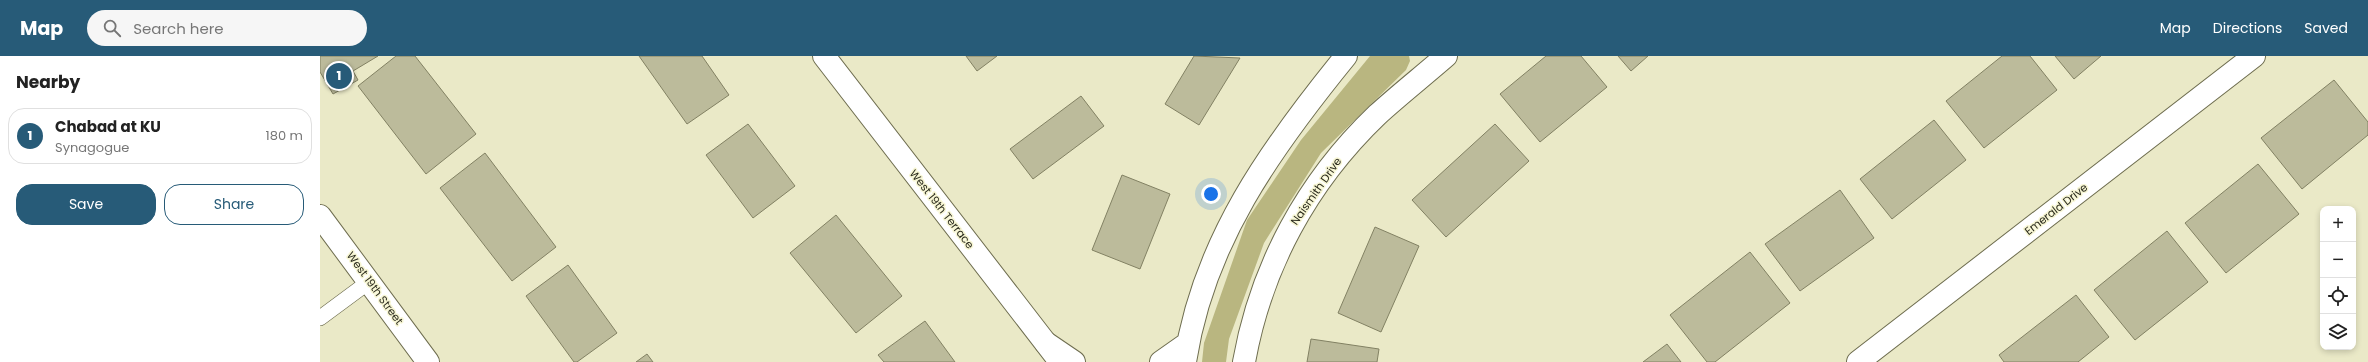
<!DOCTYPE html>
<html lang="en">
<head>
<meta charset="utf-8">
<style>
	body { margin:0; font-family:Poppins,sans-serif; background:#f6f6f6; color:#222 }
	.controls { position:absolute; right:12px; bottom:12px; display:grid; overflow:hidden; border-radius:8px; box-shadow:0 2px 6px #0003 }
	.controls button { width:36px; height:36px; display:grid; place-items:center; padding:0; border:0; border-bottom:1px solid #e0e0e0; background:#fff; color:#222; font:20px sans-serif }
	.you { position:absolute; left:891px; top:138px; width:14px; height:14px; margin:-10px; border:3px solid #fff; border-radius:50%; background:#1a73e8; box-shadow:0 0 0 6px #1a73e833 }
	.badge { display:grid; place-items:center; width:26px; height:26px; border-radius:50%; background:#275b78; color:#fff; font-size:13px; font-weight:700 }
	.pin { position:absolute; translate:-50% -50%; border:2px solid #fff; box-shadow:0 1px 4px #0006 }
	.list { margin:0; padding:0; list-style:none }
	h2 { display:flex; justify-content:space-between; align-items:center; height:52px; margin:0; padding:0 16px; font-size:17px }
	h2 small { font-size:13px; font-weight:400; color:#767676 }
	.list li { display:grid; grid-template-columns:26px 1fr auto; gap:12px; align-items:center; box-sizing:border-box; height:56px; margin:0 8px 8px; padding:0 8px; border:1px solid #e0e0e0; border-radius:16px }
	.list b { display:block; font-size:15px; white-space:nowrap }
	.list p { margin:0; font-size:13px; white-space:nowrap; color:#767676 }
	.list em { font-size:13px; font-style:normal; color:#767676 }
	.actions { display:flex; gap:8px; padding:12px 16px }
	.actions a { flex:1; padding:9px 0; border:1px solid #275b78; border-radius:16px; text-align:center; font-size:14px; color:#275b78 }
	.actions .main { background:#275b78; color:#fff }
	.icon { flex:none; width:22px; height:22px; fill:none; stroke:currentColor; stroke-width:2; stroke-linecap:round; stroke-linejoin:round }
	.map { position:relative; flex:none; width:2048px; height:306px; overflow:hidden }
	header { display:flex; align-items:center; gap:24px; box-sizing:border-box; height:56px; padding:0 20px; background:#275b78; color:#fff }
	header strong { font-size:19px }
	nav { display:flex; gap:22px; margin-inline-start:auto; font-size:14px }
	.search { width:280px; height:36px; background:#f6f6f6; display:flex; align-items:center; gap:10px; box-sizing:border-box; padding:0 14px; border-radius:22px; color:#767676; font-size:15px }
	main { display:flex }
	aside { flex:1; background:#fff }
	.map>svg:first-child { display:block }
	.green { fill:#b9b680 }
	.building { fill:#bcbb9b; stroke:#828163 }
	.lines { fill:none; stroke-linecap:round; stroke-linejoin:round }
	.service-casing { stroke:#6e6d4f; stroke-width:16 }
	.minor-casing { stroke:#6e6d4f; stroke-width:24 }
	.tertiary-casing { stroke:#6e6d4f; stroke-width:24 }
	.secondary-casing { stroke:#6e6d4f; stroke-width:24 }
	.service { stroke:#fff; stroke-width:15 }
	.minor { stroke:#fff; stroke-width:22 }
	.tertiary { stroke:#fff; stroke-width:22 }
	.secondary { stroke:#fff; stroke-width:22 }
	.labels { text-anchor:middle; stroke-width:3; stroke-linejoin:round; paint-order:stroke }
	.street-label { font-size:11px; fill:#2b2b1e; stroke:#f7f6d4 }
</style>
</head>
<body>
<header>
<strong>Map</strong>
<div class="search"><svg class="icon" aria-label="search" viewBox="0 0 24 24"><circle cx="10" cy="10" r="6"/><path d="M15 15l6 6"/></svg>Search here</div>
<nav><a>Map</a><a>Directions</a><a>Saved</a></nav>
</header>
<main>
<aside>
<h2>Nearby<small></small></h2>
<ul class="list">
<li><span class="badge">1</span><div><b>Chabad at KU</b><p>Synagogue</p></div><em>180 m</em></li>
</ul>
<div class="actions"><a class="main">Save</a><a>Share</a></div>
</aside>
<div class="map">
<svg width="2048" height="306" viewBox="0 0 2048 306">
	<rect width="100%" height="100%" fill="#eae9c7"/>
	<path class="green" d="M 1050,0 L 1089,0 L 1090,5 L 1086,14 L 1001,97 L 944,187 L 909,283 L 906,306 L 882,306 L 884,287 L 927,164 L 981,84 Z"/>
	<path class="building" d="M 0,0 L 58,0 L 33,15 L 38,24 L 13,38 L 0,16 Z
		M 76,0 L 95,0 L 156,78 L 106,118 L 38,30 Z
		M 319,0 L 382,0 L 409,39 L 367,68 Z
		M 646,0 L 677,0 L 657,15 Z
		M 874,0 L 920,2 L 879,69 L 845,48 Z
		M 1226,0 L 1261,0 L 1287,31 L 1220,86 L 1180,38 Z
		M 1298,0 L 1328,0 L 1311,15 Z
		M 1682,0 L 1710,0 L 1737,34 L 1664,92 L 1626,45 Z
		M 1735,0 L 1781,0 L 1754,23 Z
		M 2014,24 L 2048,66 L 2048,79 L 1982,133 L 1941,82 Z
		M 761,40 L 784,70 L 713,123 L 690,93 Z
		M 1614,64 L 1646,104 L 1572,163 L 1540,123 Z
		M 428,68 L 475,130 L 433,162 L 386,99 Z
		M 1175,68 L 1209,105 L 1126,181 L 1092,144 Z
		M 165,97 L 236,191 L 192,225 L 120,132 Z
		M 1938,108 L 1979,158 L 1906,217 L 1865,167 Z
		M 802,119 L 850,138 L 820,213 L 772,194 Z
		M 1520,134 L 1554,182 L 1480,235 L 1445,188 Z
		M 516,159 L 582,240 L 536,277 L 470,197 Z
		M 1055,171 L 1099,190 L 1061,276 L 1018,257 Z
		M 1847,175 L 1888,226 L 1815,284 L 1774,234 Z
		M 1430,196 L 1470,247 L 1395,306 L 1387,306 L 1350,259 Z
		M 248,209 L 297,277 L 257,306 L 254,306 L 206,240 Z
		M 1756,239 L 1789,281 L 1758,306 L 1684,306 L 1679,299 Z
		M 605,265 L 635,306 L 564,306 L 558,299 Z
		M 991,283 L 1059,293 L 1057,306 L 987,306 Z
		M 1347,288 L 1361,306 L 1323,306 Z
		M 327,298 L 333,306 L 316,306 Z"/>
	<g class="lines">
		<g class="service-casing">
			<path id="service" d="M 0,262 L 50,225"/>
		</g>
		<g class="minor-casing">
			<path id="minor" d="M 504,0 L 738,303
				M 1538,306 L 1934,0"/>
		</g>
		<g class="tertiary-casing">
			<path id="tertiary" d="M 726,287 L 754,306
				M 841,306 L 868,287
				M 865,306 C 883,186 951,92 1026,0
				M 924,306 C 941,211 987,126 1057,59 C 1079,39 1103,20 1126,0"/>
		</g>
		<g class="secondary-casing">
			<path id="secondary" d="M 0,160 L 108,306"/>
		</g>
		<use href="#service" class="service"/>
		<use href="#minor" class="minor"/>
		<use href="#tertiary" class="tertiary"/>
		<use href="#secondary" class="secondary"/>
	</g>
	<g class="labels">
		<g class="street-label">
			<text transform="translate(996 135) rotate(-55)" y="4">Naismith Drive</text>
			<text transform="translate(622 153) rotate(52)" y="4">West 19th Terrace</text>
			<text transform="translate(1736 153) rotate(-38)" y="4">Emerald Drive</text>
			<text transform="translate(55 232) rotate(54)" y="4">West 19th Street</text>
		</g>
	</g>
</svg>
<div class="controls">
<button>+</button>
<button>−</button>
<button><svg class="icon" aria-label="locate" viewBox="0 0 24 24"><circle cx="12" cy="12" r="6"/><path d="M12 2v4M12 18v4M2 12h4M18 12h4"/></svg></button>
<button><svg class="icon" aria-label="layers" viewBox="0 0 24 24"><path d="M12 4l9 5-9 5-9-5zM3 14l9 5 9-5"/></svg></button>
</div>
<div class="you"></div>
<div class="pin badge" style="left:19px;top:20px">1</div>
</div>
</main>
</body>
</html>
